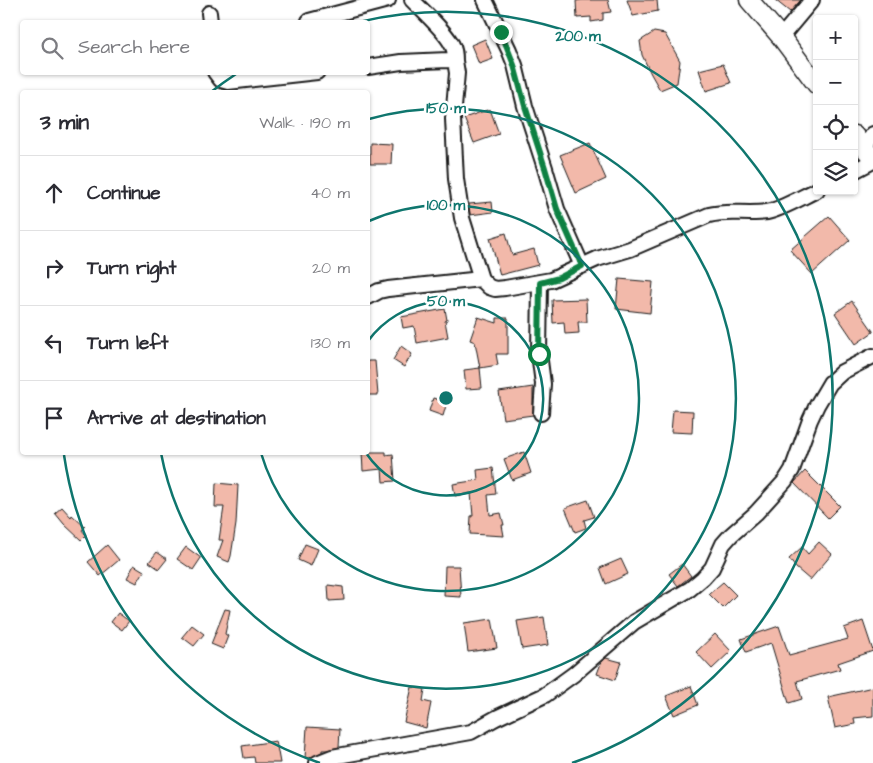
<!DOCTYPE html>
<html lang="en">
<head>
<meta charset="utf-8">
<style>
	body { margin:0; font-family:"Architects Daughter",sans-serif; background:#f2f2f3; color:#2b2b33 }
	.controls { position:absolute; right:15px; top:15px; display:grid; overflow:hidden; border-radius:5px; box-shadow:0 1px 4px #0004 }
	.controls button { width:45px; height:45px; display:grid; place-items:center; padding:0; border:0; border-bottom:1px solid #e1e1e2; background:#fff; color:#2b2b33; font:25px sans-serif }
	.stop { position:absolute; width:15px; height:15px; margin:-11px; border:4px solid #0b8043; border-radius:50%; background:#fff }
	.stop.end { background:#0b8043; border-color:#fff; box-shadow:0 1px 5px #0008 }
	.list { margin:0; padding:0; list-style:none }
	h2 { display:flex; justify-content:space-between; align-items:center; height:65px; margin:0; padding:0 20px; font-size:21px }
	h2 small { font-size:16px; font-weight:400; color:#7c7c81 }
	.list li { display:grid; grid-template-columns:32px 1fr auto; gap:15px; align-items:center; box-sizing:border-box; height:75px; padding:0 20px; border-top:1px solid #e1e1e2 }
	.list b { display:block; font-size:19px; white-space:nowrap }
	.list em { font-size:16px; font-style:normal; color:#7c7c81 }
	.icon { flex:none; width:28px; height:28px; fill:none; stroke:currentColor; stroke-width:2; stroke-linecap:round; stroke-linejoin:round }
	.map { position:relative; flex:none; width:873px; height:763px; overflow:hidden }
	.search { position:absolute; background:#fff; box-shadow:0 1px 4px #0004; left:20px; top:20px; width:350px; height:55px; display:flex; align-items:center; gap:12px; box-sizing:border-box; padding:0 18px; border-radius:5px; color:#7c7c81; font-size:19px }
	.panel { position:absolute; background:#fff; box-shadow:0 1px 4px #0004; left:20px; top:90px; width:350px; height:365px; border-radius:5px }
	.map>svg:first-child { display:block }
	.building { fill:#f2b9aa; stroke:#1c1c1c }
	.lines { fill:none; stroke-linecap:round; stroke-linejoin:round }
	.minor-casing { stroke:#1c1c1c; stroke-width:18 }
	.tertiary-casing { stroke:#1c1c1c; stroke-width:21 }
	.minor { stroke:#fff; stroke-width:14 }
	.tertiary { stroke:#fff; stroke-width:18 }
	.route { stroke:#0b8043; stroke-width:6 }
	.ring { fill:none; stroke:#0f766e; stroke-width:2.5 }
	.centre { fill:#0f766e; stroke:#fff; stroke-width:2.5 }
	.ring-label { font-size:15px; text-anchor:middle; font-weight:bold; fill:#0f766e; stroke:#fff; stroke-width:5; stroke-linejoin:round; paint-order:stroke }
</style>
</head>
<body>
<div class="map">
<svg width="873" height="763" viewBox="0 0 873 763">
	<rect width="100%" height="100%" fill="#fff"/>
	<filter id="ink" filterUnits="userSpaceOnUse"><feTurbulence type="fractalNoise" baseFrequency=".02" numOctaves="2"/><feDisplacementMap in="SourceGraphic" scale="10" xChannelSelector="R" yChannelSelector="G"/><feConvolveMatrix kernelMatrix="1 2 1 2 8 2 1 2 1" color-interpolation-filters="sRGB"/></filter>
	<g filter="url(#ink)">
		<path class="building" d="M 582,0 L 608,0 L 611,12 L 603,13 L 603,20 L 591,22 L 591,17 L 577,18 L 576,1 Z
			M 627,0 L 657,0 L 658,11 L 633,16 Z
			M 775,0 L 801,0 L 790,12 Z
			M 654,32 L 665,34 L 680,61 L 677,83 L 660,90 L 651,74 L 642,55 L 640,41 Z
			M 485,39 L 493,59 L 479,64 L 471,45 Z
			M 723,64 L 731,83 L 706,91 L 699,70 Z
			M 490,109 L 499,134 L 474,143 L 464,118 Z
			M 370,143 L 392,144 L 391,164 L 370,164 Z
			M 590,143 L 606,179 L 576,193 L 560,155 Z
			M 492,202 L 493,212 L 470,215 L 469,204 Z
			M 829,216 L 850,240 L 812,274 L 790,250 Z
			M 506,233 L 512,255 L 534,249 L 538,265 L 500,275 L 490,238 Z
			M 619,279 L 653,282 L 650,313 L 616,309 Z
			M 586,299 L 587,322 L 578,322 L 579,333 L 565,334 L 564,322 L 553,323 L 552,300 Z
			M 852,301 L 873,331 L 873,332 L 856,344 L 835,313 Z
			M 445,309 L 447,320 L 445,321 L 448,337 L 417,343 L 414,326 L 403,328 L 401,317 Z
			M 478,317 L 497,323 L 497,318 L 508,318 L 508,354 L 496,354 L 498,365 L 480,368 L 475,342 L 470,340 Z
			M 401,346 L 412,354 L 404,367 L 393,360 Z
			M 368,361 L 375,361 L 378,395 L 368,395 Z
			M 480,368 L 482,388 L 466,389 L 464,370 Z
			M 533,387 L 533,415 L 503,419 L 499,392 Z
			M 433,398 L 447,402 L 443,416 L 429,411 Z
			M 673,410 L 693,411 L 692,433 L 671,432 Z
			M 362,452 L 386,452 L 386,455 L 393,454 L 395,481 L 383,482 L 382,469 L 363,471 Z
			M 524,452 L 531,473 L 512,480 L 504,459 Z
			M 493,468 L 496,494 L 488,495 L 490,515 L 501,513 L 504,525 L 502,525 L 504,536 L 470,534 L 471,516 L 473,516 L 471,493 L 455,496 L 453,484 L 478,480 L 477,470 Z
			M 805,471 L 840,506 L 828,518 L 794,483 Z
			M 216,483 L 238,485 L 236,524 L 231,556 L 229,562 L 217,557 L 223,540 L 219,540 L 224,507 L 215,507 Z
			M 588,500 L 594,517 L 584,520 L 586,528 L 575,532 L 565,508 Z
			M 62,507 L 71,517 L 72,515 L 85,527 L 82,530 L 86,535 L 81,540 L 64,524 L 55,513 Z
			M 819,542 L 832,554 L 810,580 L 796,568 L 789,559 L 802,547 L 808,554 Z
			M 305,544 L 318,549 L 311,566 L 298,560 Z
			M 107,545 L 119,560 L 100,576 L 88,562 Z
			M 186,547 L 201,558 L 193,570 L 177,559 Z
			M 157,552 L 167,559 L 159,569 L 149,562 Z
			M 621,559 L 628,574 L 606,584 L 600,568 Z
			M 682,564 L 691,576 L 678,586 L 669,574 Z
			M 134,565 L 144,571 L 137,583 L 127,578 Z
			M 445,566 L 459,566 L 461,597 L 444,596 Z
			M 723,582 L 736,595 L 723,608 L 709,594 Z
			M 328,585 L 343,587 L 344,600 L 329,601 Z
			M 225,609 L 230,610 L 225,634 L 228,636 L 223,649 L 211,644 Z
			M 118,613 L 129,621 L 122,630 L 111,622 Z
			M 544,617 L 548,645 L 522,649 L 517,621 Z
			M 492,619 L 497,648 L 468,652 L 464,623 Z
			M 863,621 L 873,651 L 838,663 L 840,669 L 797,681 L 802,699 L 789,703 L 771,643 L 746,652 L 741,639 L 779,626 L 789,655 L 848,639 L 844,628 Z
			M 192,625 L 204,634 L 194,646 L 182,637 Z
			M 715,634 L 731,651 L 712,669 L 696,652 Z
			M 606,658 L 621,662 L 615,680 L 597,674 L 601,663 Z
			M 691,686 L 698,705 L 674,715 L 666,696 Z
			M 412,687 L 425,689 L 423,701 L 431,703 L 426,728 L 404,722 Z
			M 873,687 L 873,716 L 854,718 L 855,724 L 835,728 L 828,697 Z
			M 307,727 L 340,729 L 339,747 L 327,750 L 322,750 L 322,752 L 310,758 L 305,758 Z
			M 276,741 L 280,763 L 255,763 L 254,757 L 244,758 L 242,746 Z"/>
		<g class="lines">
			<g class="minor-casing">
				<path id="minor" d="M 412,0 C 423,11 447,33 452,45 C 455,50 455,55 455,61
					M 485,0 L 509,50 L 515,65 L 525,106 L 545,168 L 557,209 L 582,266
					M 209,13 L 210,22
					M 309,21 L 388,0
					M 781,37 L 812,0
					M 368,67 L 401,62 L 448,60 L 455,61 L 457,73 L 453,119 L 456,179 L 462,218 L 481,279 L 489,287 L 495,289 L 505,288 L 551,280 L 597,259 L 630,249 L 709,215 C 728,210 747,215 767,212 C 780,210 804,196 817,190
					M 215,72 L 221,80 L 228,82 L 317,72
					M 864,148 L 873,134
					M 854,171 L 873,161
					M 540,283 L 539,353 L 543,384 L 541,413
					M 368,297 L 379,291 L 388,289 L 481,279
					M 317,763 L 332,757 L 471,732 L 496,718 L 545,695 L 574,674 L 634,622 L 690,589 L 703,578 L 712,568 L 723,544 L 731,535 L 756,513 L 785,481 L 792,470 L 810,420 L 817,405 L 830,383 L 842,372 L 873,356"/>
			</g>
			<g class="tertiary-casing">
				<path id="tertiary" d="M 749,0 L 781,37 L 817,85
					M 854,135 L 873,159"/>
			</g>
			<use href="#minor" class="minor"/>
			<use href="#tertiary" class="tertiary"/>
		</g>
	</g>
	<g class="lines" filter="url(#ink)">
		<path class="route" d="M 501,32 L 514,65 L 525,106 L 545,168 L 557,209 L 582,266 L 559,278 L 540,283 L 539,354"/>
	</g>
	<g class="ring">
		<path d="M368 341A97 97 0 1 1 366 453"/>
		<path d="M369 221A193 193 0 1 1 261 453"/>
		<path d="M369 119A290 290 0 1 1 161 453"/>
		<path d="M320 763A386 386 0 0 1 64 455M211 92A386 386 0 0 1 236 74M359 22A386 386 0 0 1 572 763"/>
	</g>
	<circle cx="446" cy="398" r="8" class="centre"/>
	<g class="ring-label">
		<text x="578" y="41">200 m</text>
		<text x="446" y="113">150 m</text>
		<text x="446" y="210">100 m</text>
		<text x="446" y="306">50 m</text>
	</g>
</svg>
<div class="controls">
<button>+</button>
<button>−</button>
<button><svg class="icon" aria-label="locate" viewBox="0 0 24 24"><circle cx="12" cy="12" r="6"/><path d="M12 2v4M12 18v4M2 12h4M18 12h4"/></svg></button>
<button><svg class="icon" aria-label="layers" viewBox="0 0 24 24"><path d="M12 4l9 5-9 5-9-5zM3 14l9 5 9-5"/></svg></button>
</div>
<div class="stop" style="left:539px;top:354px"></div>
<div class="stop end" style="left:501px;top:32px"></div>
<div class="search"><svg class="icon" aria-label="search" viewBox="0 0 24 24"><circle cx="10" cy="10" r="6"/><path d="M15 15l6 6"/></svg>Search here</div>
<section class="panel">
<h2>3 min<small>Walk · 190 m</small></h2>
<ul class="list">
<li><svg class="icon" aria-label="ahead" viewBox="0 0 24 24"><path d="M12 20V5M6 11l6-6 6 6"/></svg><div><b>Continue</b></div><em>40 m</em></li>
<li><svg class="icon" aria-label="right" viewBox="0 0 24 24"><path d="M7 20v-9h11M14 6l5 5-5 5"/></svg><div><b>Turn right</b></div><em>20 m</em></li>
<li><svg class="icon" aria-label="left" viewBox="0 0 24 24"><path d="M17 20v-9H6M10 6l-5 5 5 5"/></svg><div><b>Turn left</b></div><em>130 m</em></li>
<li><svg class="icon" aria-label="arrive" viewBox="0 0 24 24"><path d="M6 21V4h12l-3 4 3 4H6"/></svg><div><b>Arrive at destination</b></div></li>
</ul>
</section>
</div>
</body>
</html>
